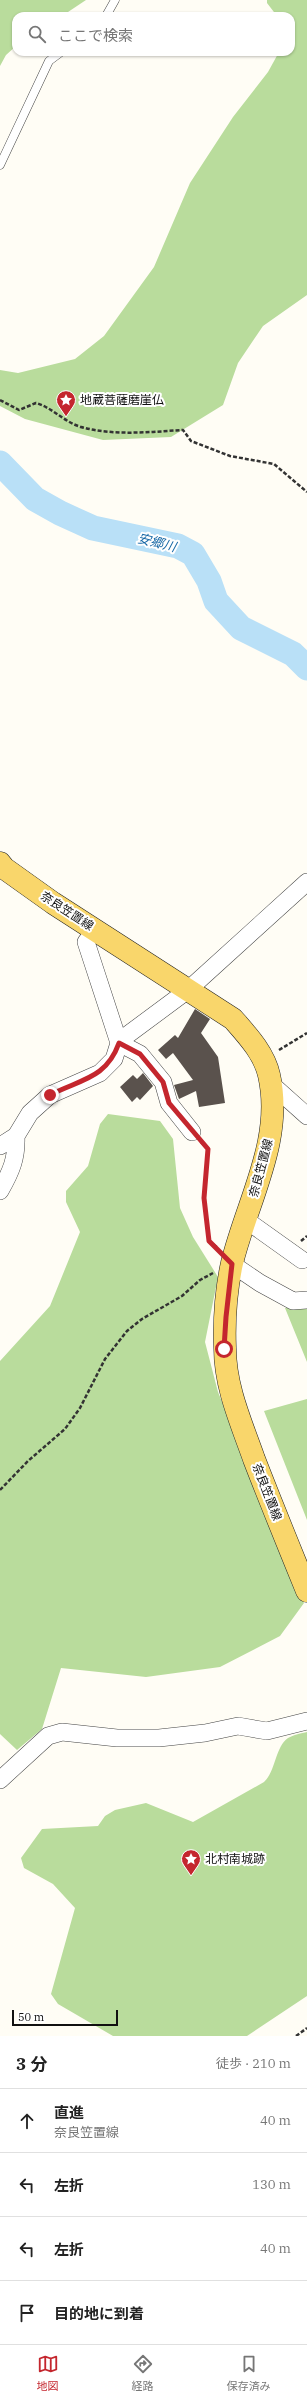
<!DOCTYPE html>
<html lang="ja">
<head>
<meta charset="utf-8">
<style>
	body { margin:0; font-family:"IBM Plex Serif","Noto Sans JP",serif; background:#f6f6f6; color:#222 }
	.scale { position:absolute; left:12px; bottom:10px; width:106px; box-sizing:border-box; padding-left:4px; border:2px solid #111; border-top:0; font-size:11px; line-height:14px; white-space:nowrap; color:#111; -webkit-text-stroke:3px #fff; paint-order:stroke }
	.stop { position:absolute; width:12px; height:12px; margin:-9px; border:3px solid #c4262e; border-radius:50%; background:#fff }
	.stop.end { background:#c4262e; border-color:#fff; box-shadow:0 1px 4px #0008 }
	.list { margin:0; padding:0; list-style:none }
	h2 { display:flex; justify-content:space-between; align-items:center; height:52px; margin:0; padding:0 16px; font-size:17px }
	h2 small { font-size:13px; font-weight:400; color:#767676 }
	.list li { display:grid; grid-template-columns:26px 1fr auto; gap:12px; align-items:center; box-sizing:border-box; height:64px; padding:0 16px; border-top:1px solid #e0e0e0 }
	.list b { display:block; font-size:15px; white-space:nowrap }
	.list p { margin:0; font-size:13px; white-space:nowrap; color:#767676 }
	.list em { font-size:13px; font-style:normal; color:#767676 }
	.icon { flex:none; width:22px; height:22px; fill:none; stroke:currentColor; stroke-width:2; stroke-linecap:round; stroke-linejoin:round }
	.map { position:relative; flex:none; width:307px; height:2036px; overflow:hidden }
	.search { position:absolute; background:#fff; box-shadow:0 1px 3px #0004; left:12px; right:12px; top:12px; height:44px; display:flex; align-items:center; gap:10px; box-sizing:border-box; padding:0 14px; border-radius:12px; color:#767676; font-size:15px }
	.sheet { height:308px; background:#fff }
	nav { display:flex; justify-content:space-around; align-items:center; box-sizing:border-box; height:56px; border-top:1px solid #e0e0e0; background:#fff; font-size:11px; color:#767676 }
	nav a { display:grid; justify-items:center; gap:2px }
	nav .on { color:#c4262e }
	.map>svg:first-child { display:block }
	.forest { fill:#b9dc9c }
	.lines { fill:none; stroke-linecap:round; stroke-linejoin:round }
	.river { stroke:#b9e0f7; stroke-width:25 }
	.building { fill:#5a524d }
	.service-casing { stroke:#444; stroke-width:9 }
	.minor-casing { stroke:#444; stroke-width:18 }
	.primary-casing { stroke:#222; stroke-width:23 }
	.path { stroke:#333; stroke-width:2.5; stroke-dasharray:4 2; stroke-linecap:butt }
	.service { stroke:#fff; stroke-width:8 }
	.minor { stroke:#fff; stroke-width:17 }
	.primary { stroke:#f9d66b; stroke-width:22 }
	.route { stroke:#c4262e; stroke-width:5 }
	.labels { text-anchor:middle; stroke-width:4; stroke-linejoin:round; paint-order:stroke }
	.poi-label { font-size:12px; fill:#111; stroke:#fff; text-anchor:start }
	.street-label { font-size:12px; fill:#111; stroke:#fff }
	.water-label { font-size:13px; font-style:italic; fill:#1768a6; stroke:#fff }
</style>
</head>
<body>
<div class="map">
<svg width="307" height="2036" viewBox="0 0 307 2036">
	<rect width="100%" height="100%" fill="#fffdf5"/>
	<path class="forest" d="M 0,0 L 86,0 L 62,16 L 16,16 L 16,46 L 6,55 L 0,66 Z
		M 267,0 L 307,0 L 307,295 L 263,326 L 238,363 L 223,405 L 171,437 L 103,440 L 25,419 L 0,406 L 0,370 L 18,373 L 75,359 L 104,336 L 154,267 L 190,183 L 233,117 L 268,72 L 279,52 L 291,52 L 291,16 L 277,16 L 267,3 Z
		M 108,1114 L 160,1121 L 173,1139 L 180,1208 L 193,1237 L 218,1277 L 205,1342 L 218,1392 L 304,1603 L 280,1636 L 220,1667 L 146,1677 L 61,1668 L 42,1729 L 17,1750 L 0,1734 L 0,1361 L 50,1306 L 80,1232 L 66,1202 L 66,1191 L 88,1166 L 100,1124 Z
		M 307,1306 L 307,1362 L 285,1308 Z
		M 307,1399 L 307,1520 L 264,1411 Z
		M 307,1732 L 307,1996 L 247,2036 L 113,2036 L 58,2004 L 51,1994 L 75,1908 L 53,1884 L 24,1868 L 21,1858 L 42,1829 L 98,1826 L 105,1816 L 115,1810 L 146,1803 L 193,1822 L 264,1782 C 276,1771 275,1747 288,1738 C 293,1735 302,1733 307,1732 Z"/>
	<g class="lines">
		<path class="river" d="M 0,463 L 35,499 L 60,513 L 93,528 L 178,546 L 193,554 L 209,581 L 216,601 L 241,628 L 293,654 L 307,668"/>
	</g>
	<path class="building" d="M 195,1009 L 210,1019 L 201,1033 L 218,1057 L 225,1103 L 199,1107 L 196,1091 L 179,1099 L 174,1085 L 193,1080 L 173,1053 L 166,1059 L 158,1050 L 175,1035 L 178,1038 Z
		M 143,1073 L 153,1086 L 140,1100 L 137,1097 L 132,1102 L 120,1087 L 133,1075 L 137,1079 Z"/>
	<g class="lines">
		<g class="service-casing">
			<path id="service" d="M 106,16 L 115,0
				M 0,165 L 49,61 L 61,52"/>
		</g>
		<g class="minor-casing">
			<path id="minor" d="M 95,930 L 86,942 L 119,1043 L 140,1054 L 163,1082 L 169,1103 L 192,1132
				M 269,1082 L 307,1116
				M 0,1146 L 16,1136 L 30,1113 L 50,1095 L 100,1073 L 114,1059 L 119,1043 L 126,1036 L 188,990 L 307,882
				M 0,1191 C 11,1172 17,1158 16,1136
				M 246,1220 L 302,1260
				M 232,1264 L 260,1283 L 293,1301 L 307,1300
				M 0,1780 L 48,1736 L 62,1732 L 117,1738 L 159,1738 L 205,1733 L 238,1726 L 267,1731 L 307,1721"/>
		</g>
		<g class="primary-casing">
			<path id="primary" d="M 0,863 L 4,868 L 53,903 L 233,1019 C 247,1035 264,1053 269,1075 C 284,1140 247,1201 232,1263 C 226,1290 224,1321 225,1348 C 225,1387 241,1422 254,1459 C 271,1503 289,1547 307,1591"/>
		</g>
		<path class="path" d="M 0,400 L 19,410 L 36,403 C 53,408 64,422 81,427 C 114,436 149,432 183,430 L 191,441 L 230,456 L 274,464 L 307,492
			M 279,1050 L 307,1033
			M 201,1142 L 208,1149 L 204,1198 L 209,1241 L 218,1248
			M 301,1241 L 307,1236
			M 0,1490 L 28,1461 L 65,1429 L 80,1408 L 105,1359 L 127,1331 L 142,1319 L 182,1296 L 200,1280 L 213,1273
			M 296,2036 L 307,2028"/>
		<use href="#service" class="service"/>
		<use href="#minor" class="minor"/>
		<use href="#primary" class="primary"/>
	</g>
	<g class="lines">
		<path class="route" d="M 50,1095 C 81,1079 106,1079 119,1043 L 140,1054 L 163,1082 L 169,1103 L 208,1149 L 204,1198 L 209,1241 L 232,1264 L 226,1317 L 224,1349"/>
	</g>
	<defs>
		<g id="sight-pin" transform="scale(1)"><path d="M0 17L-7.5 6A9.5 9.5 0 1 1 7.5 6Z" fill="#c4262e" stroke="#fff"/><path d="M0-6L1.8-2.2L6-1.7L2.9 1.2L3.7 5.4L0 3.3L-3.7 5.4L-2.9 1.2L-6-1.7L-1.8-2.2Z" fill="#fff"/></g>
	</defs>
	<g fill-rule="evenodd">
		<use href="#sight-pin" x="66" y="400"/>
		<use href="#sight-pin" x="191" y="1859"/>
	</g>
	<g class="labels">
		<g class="poi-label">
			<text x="80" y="404">地蔵菩薩磨崖仏</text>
			<text x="205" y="1863">北村南城跡</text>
		</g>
		<g class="street-label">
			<text transform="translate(67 911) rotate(33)" y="4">奈良笠置線</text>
			<text transform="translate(261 1168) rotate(-75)" y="4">奈良笠置線</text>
			<text transform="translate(267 1492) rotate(69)" y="4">奈良笠置線</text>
		</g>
		<g class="water-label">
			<text transform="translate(157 542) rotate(14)" y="5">安郷川</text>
		</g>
	</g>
</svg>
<div class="scale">50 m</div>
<div class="stop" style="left:224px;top:1349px"></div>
<div class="stop end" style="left:50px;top:1095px"></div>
<div class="search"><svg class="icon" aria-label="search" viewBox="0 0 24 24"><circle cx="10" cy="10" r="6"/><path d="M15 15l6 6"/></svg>ここで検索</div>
</div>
<section class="sheet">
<h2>3 分<small>徒歩 · 210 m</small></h2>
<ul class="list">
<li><svg class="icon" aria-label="ahead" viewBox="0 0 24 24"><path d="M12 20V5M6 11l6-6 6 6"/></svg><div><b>直進</b><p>奈良笠置線</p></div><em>40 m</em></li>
<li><svg class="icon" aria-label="left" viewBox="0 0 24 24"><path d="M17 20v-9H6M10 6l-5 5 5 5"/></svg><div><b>左折</b></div><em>130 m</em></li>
<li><svg class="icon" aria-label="left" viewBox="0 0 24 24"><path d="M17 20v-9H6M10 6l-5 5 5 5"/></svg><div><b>左折</b></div><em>40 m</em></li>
<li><svg class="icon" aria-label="arrive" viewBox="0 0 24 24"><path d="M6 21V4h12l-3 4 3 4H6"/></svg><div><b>目的地に到着</b></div></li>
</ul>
</section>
<nav>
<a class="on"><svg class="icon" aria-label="map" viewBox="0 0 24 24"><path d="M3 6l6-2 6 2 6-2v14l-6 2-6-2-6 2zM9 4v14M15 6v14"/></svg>地図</a>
<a><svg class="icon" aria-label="directions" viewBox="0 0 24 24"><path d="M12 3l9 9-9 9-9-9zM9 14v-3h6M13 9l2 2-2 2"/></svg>経路</a>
<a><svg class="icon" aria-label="saved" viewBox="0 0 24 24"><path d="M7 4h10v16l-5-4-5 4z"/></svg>保存済み</a>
</nav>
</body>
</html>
